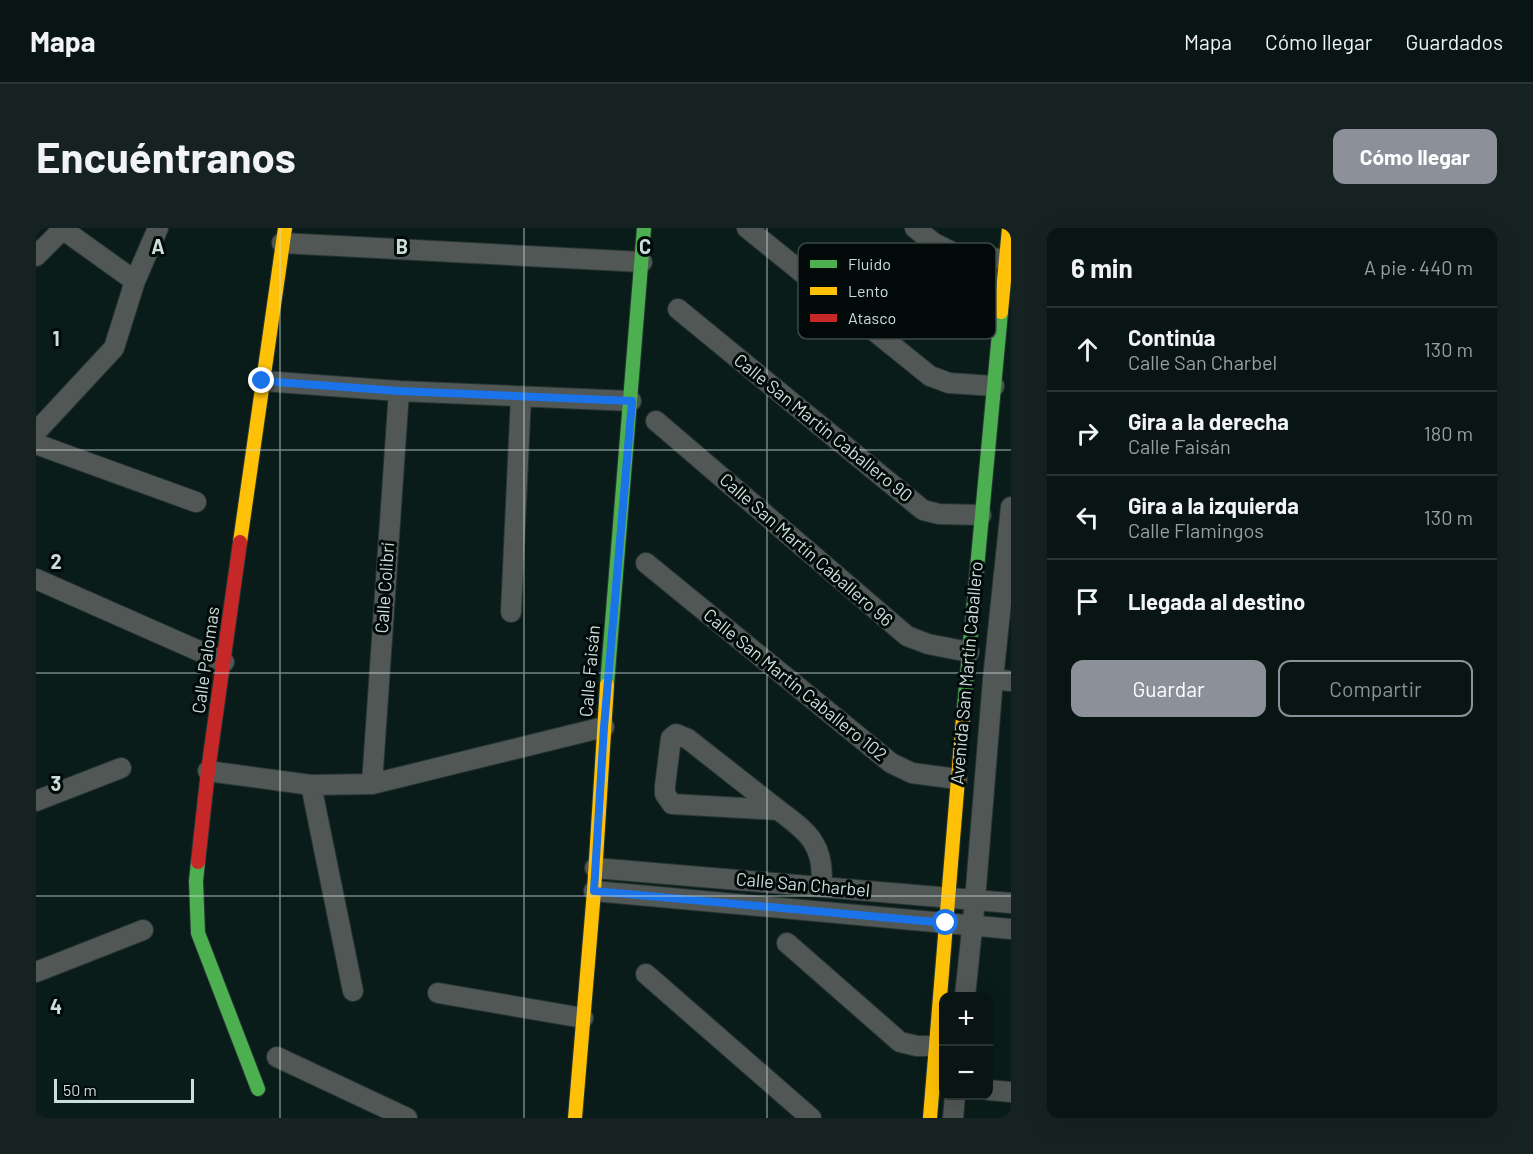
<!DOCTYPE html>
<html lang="es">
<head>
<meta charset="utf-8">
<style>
	body { margin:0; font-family:Barlow,sans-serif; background:#162221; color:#f1f3f6 }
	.controls { position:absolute; right:18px; bottom:18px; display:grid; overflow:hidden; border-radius:12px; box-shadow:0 6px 24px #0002 }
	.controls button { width:54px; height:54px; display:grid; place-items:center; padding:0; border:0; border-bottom:2px solid #293433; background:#081513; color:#f1f3f6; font:30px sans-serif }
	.scale { position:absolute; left:18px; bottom:15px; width:140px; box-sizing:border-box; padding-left:6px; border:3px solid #ccdeda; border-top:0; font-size:16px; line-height:21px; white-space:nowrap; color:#ccdeda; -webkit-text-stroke:4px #010a08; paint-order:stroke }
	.stop { position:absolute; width:18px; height:18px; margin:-14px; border:4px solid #1a73e8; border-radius:50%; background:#fff }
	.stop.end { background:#1a73e8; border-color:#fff; box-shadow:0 2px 6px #0008 }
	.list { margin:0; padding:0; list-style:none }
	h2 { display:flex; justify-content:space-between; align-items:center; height:78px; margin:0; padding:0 24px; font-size:26px }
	h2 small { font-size:20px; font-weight:400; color:#989fa0 }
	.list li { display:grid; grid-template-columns:39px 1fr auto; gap:18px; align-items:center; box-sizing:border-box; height:84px; padding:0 24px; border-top:2px solid #293433 }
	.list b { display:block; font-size:22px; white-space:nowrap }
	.list p { margin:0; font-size:20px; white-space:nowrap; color:#989fa0 }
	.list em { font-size:20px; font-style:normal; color:#989fa0 }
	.actions { display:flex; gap:12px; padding:18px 24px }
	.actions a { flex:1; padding:14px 0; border:2px solid #8c9099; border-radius:12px; text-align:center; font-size:21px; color:#8c9099 }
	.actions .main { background:#8c9099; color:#fff }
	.icon { flex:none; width:33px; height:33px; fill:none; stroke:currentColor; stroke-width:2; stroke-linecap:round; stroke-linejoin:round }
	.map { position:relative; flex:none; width:975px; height:890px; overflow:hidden; border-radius:12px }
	header { display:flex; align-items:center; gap:36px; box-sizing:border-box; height:84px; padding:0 30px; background:#081513; border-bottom:2px solid #293433 }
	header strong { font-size:28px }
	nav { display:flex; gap:33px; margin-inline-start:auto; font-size:21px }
	.intro { display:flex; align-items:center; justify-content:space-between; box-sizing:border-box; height:144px; padding:0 36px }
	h1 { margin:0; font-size:42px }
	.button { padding:15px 27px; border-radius:12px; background:#8c9099; color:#fff; font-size:21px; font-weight:700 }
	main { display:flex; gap:36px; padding:0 36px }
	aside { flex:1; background:#081513; border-radius:12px; box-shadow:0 6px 24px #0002 }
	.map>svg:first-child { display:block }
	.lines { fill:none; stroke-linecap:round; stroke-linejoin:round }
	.street-casing { stroke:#273533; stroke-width:22 }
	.fast-casing { stroke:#273533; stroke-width:16 }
	.slow-casing { stroke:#273533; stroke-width:16 }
	.jam-casing { stroke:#273533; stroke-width:16 }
	.street { stroke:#515755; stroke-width:20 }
	.fast { stroke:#4caf50; stroke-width:14 }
	.slow { stroke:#ffc107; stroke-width:14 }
	.jam { stroke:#c62828; stroke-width:14 }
	.route { stroke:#1a73e8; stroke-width:8 }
	.grid { fill:none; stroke:#ccdeda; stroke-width:1.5; stroke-opacity:0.55 }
	.labels { text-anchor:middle; stroke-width:6; stroke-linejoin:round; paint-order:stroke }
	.street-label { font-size:18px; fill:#ccdeda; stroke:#010a08 }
	.key { fill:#010a08; stroke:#3e4a47; stroke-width:1.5 }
	.key-label { font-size:16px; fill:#ccdeda }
	.grid-label { font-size:20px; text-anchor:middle; font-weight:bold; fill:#ccdeda; stroke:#010a08; stroke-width:6; stroke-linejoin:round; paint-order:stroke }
</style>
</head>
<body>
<header>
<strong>Mapa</strong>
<nav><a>Mapa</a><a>Cómo llegar</a><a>Guardados</a></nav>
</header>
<div class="intro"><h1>Encuéntranos</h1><a class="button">Cómo llegar</a></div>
<main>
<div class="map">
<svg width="975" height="890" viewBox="0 0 975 890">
	<rect width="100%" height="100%" fill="#0a1c19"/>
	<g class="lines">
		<g class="street-casing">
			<path id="street" d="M 25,0 L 99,53
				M 711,0 L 894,148 L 913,155 L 958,158
				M 879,0 L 898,15 L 920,26 L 975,32
				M 246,15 L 606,34
				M 0,28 L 27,1
				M 642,81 L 887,282 L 903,286 L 945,287
				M 227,153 L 363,163 L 595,173
				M 620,193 L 871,408 L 892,416 L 933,424
				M 0,204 L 78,120 L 99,53 L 122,0
				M 0,216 L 160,274
				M 610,335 L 855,535 L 876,545 L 921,551
				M 0,351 L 188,434
				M 475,384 L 485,168
				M 957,451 L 975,453
				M 172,543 L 275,557 L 336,556 L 568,499
				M 336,556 L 363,163
				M 275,557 L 317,763
				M 0,573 L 85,540
				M 742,582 L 636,576 L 629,566 L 629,558 L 635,510 L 640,506 L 652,511 C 680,533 708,555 736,577 C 749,588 768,599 777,614 C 786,628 787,643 785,659
				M 559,640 L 975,675
				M 558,663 L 975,701
				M 751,715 L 864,814 L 881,818 L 899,818
				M 0,744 L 107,702
				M 610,746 L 775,890
				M 402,765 L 547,790
				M 929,768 L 939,672 L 957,451 L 975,279
				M 241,829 L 371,890
				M 952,862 L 975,864
				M 917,890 L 919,868"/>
		</g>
		<g class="fast-casing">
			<path id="fast" d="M 571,457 L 608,0
				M 927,490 L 965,84
				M 162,634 L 160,653 L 162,705 L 222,861"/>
		</g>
		<g class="slow-casing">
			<path id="slow" d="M 965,84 L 973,0
				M 204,314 L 249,0
				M 539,890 L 558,663 L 571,457
				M 894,890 L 927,490"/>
		</g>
		<g class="jam-casing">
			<path id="jam" d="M 162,634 L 172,543 L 204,314"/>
		</g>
		<use href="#street" class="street"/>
		<use href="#fast" class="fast"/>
		<use href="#slow" class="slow"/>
		<use href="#jam" class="jam"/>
	</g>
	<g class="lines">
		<path class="route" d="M 226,153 L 363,163 L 596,173 L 568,499 L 558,663 L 910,695"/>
	</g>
	<path class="grid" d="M 244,0 L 244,890M 488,0 L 488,890M 731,0 L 731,890M 0,222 L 975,222M 0,445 L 975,445M 0,668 L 975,668"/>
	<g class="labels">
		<g class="street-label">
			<text transform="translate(787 200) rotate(39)" y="6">Calle San Martín Caballero 90</text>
			<text transform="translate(770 322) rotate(41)" y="6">Calle San Martín Caballero 96</text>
			<text transform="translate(349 360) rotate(-86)" y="6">Calle Colibrí</text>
			<text transform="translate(170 432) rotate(-82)" y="6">Calle Palomas</text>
			<text transform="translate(554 443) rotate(-85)" y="6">Calle Faisán</text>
			<text transform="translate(931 445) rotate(-85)" y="6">Avenida San Martín Caballero</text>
			<text transform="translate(759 457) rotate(39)" y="6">Calle San Martín Caballero 102</text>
			<text transform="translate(767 657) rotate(5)" y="6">Calle San Charbel</text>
		</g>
	</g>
	<rect x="762" y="15" width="198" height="96" rx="9" class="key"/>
	<rect x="774" y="32" width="27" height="8" fill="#4caf50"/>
	<rect x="774" y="59" width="27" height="8" fill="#ffc107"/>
	<rect x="774" y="86" width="27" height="8" fill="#c62828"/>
	<g class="key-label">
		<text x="812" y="42">Fluido</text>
		<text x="812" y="69">Lento</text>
		<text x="812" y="96">Atasco</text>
	</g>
	<g class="grid-label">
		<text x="122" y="26">A</text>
		<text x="366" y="26">B</text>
		<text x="609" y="26">C</text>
		<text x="20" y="118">1</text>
		<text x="20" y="341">2</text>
		<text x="20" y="563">3</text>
		<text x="20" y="786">4</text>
	</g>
</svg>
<div class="controls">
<button>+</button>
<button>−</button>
</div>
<div class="scale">50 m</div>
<div class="stop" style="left:910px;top:695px"></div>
<div class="stop end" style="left:226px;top:153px"></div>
</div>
<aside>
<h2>6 min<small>A pie · 440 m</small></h2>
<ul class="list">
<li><svg class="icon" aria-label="ahead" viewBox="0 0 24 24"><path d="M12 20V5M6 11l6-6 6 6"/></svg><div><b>Continúa</b><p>Calle San Charbel</p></div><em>130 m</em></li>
<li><svg class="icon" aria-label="right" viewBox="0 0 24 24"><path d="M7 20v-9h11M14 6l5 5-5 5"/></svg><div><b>Gira a la derecha</b><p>Calle Faisán</p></div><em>180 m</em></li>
<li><svg class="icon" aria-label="left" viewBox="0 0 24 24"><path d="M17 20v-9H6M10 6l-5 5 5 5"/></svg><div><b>Gira a la izquierda</b><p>Calle Flamingos</p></div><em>130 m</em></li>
<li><svg class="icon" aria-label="arrive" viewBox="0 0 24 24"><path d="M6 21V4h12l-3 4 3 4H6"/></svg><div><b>Llegada al destino</b></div></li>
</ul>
<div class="actions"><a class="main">Guardar</a><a>Compartir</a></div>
</aside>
</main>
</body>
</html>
